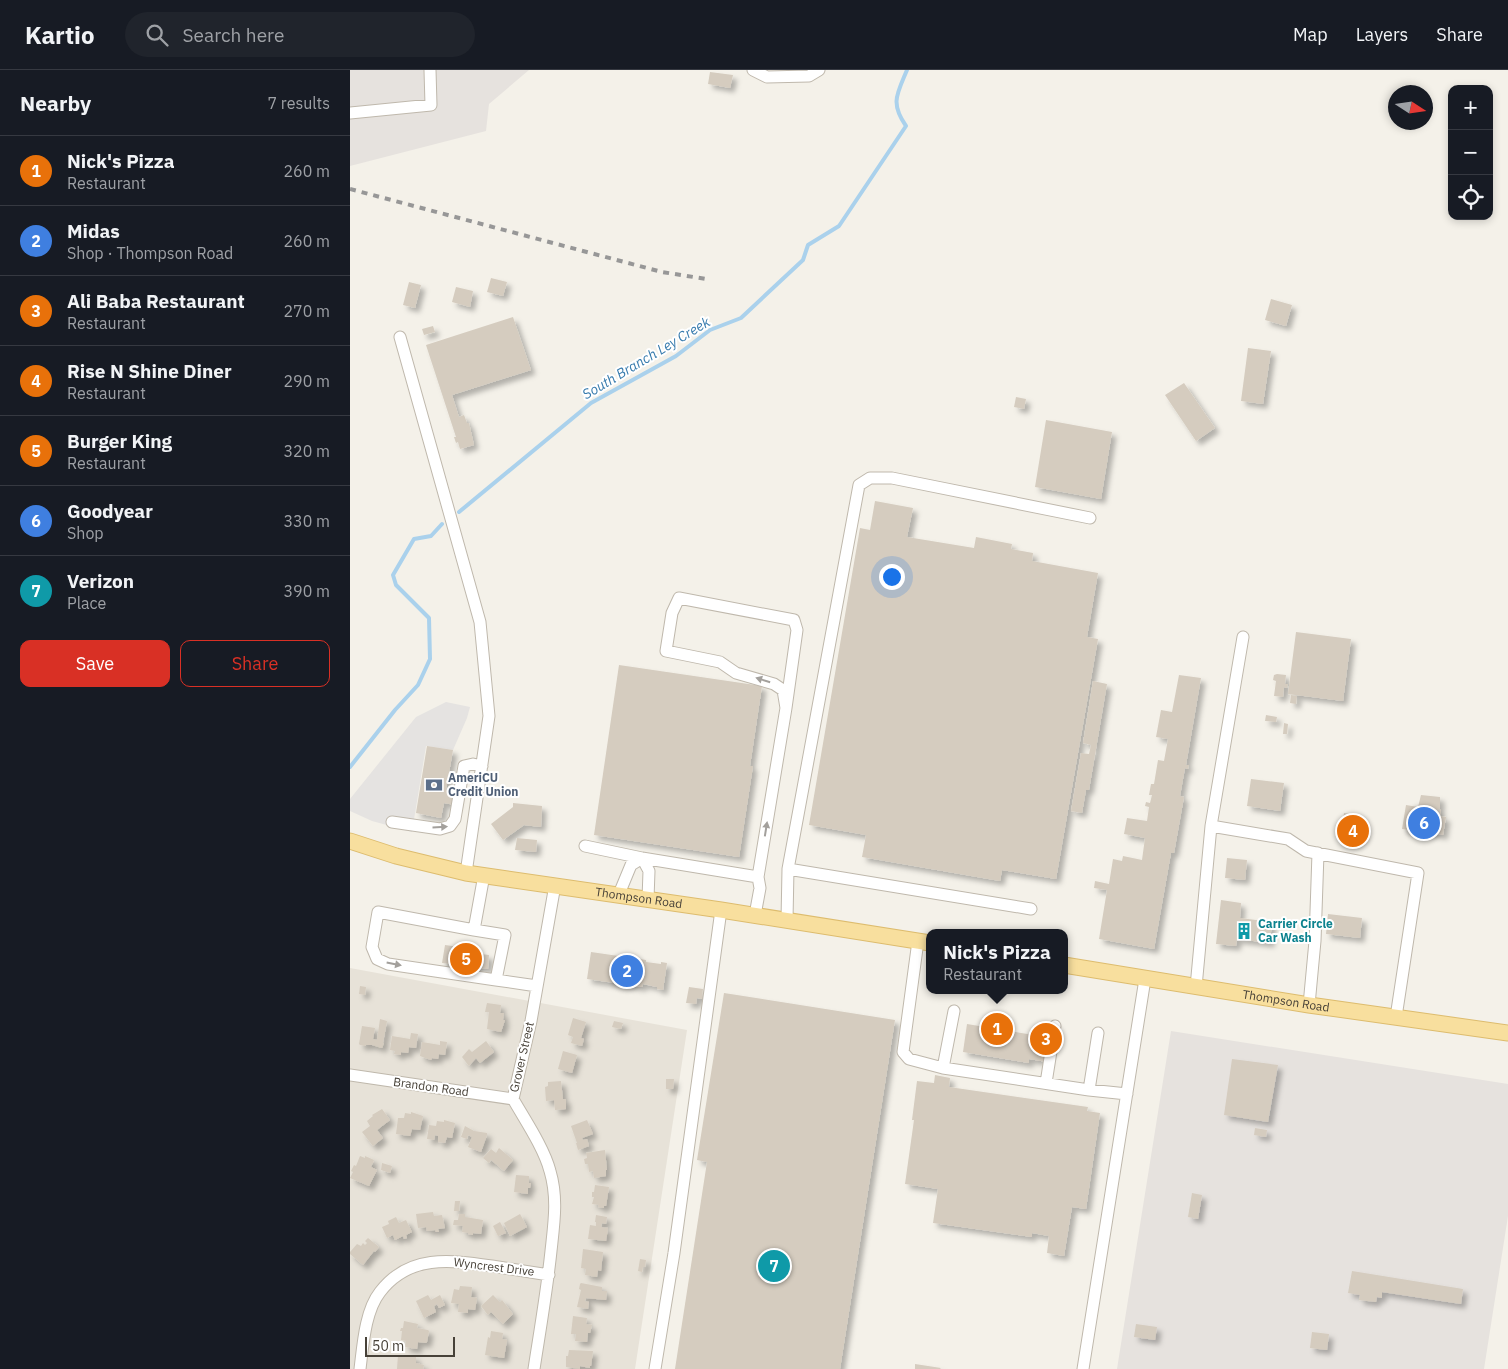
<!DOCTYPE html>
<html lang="en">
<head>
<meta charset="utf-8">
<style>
	body { margin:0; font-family:"IBM Plex Sans",sans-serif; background:#20242c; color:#f1f3f6 }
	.controls { position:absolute; right:15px; top:15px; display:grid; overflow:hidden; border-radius:10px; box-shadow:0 2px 8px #0003 }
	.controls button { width:45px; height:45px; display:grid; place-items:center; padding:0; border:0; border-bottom:1px solid #363941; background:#171b24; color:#f1f3f6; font:25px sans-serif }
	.compass { position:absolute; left:1038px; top:15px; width:45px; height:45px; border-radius:50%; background:#171b24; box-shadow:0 2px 8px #0003; rotate:102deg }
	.scale { position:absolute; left:15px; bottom:12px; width:90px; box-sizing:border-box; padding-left:5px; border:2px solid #474138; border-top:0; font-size:14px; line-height:18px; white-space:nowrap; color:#474138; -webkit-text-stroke:4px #fff; paint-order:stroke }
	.you { position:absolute; left:541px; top:506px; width:18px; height:18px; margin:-12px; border:4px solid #fff; border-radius:50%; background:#1a73e8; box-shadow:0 0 0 8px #1a73e833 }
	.badge { display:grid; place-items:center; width:32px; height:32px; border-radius:50%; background:#d93025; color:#fff; font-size:16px; font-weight:700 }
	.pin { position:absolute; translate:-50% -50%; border:2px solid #fff; box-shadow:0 1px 5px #0006 }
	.popup { position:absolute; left:576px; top:859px; width:142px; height:65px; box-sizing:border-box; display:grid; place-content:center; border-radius:10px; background:#171b24; filter:drop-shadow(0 1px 4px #0005); font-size:16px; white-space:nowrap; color:#9ea1a6 }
	.popup b { font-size:19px; color:#f1f3f6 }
	.popup::after { content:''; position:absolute; left:50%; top:100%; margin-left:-10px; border:10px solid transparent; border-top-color:#171b24 }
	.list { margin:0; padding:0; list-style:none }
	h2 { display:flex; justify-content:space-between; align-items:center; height:65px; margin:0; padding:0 20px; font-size:21px }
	h2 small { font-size:16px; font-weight:400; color:#9ea1a6 }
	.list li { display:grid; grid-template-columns:32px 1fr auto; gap:15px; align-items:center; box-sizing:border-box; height:70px; padding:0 20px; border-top:1px solid #363941 }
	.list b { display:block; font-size:19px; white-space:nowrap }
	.list p { margin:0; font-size:16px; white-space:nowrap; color:#9ea1a6 }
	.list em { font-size:16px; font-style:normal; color:#9ea1a6 }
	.actions { display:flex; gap:10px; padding:15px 20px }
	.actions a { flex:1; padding:11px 0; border:1px solid #d93025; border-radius:10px; text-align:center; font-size:18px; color:#d93025 }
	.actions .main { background:#d93025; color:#fff }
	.icon { flex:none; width:28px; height:28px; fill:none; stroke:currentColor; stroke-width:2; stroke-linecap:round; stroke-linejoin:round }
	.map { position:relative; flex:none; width:1158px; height:1299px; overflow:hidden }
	header { display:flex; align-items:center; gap:30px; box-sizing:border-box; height:70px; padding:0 25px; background:#171b24; border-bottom:1px solid #363941 }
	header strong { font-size:24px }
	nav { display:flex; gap:28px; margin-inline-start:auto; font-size:18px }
	.search { width:350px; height:45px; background:#20242c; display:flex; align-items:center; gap:12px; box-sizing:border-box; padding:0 18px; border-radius:28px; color:#9ea1a6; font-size:19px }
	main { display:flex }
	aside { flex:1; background:#171b24 }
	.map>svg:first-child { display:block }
	.residential { fill:#e7e2d8 }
	.industrial { fill:#e6e2de }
	.parking { fill:#e5e3e1 }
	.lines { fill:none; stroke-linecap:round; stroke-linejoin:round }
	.stream { stroke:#aad1ec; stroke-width:4 }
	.building { fill:#d5ccbf; filter:url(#shadow) }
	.minor-casing { stroke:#bfb8ac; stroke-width:13 }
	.major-casing { stroke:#ddbc6e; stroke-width:17 }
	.minor { stroke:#fff; stroke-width:11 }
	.major { stroke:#f8df9e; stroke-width:15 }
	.rail { stroke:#979797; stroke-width:4; stroke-dasharray:6 6; stroke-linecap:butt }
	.oneway { fill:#a3a09c }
	.labels { text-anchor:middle; stroke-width:4; stroke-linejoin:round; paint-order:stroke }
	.service-label { font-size:12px; font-weight:bold; fill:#4e5e75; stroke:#fff; text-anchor:start }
	.street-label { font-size:12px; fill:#474138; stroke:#fff }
	.culture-label { font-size:12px; font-weight:bold; fill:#0d838f; stroke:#fff; text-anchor:start }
	.water-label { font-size:14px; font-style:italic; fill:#377bad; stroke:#fff }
</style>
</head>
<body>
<header>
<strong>Kartio</strong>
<div class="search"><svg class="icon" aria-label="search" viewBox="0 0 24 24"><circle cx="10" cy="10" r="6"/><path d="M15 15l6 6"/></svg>Search here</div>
<nav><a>Map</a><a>Layers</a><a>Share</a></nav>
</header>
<main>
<aside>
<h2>Nearby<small>7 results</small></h2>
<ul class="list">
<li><span class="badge" style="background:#e8710a">1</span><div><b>Nick's Pizza</b><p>Restaurant</p></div><em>260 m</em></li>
<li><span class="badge" style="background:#3f7fe0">2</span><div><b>Midas</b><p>Shop · Thompson Road</p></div><em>260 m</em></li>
<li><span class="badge" style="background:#e8710a">3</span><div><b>Ali Baba Restaurant</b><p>Restaurant</p></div><em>270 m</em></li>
<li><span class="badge" style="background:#e8710a">4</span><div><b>Rise N Shine Diner</b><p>Restaurant</p></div><em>290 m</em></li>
<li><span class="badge" style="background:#e8710a">5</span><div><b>Burger King</b><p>Restaurant</p></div><em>320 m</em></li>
<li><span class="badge" style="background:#3f7fe0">6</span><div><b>Goodyear</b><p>Shop</p></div><em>330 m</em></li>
<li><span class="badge" style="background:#0f9aa8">7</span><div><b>Verizon</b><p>Place</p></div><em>390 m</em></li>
</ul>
<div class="actions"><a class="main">Save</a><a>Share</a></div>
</aside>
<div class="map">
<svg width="1158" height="1299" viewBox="0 0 1158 1299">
	<defs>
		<filter id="shadow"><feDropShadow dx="4.5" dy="4.5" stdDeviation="2.5" flood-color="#0004"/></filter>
	</defs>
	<rect width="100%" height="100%" fill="#f4f1e9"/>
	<path class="residential" d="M 0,898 L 337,960 L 285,1299 L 0,1299 Z"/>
	<path class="industrial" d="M 0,0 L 179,0 L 139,34 L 136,61 L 0,96 Z
		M 821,961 L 1158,1014 L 1158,1146 L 1134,1299 L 767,1299 Z"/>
	<path class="parking" d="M 96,632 L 120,637 L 117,648 L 103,680 L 76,676 L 62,762 L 22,751 L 0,741 L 0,729 L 66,647 Z"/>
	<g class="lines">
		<path class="stream" d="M 109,442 L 241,333 L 326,286 L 360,260 L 391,248 L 453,190 L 458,175 L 489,156 L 556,56 C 540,33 547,24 557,0
			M 0,697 L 45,640 L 68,615 L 80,589 L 79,548 L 46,515 L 43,505 L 64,469 L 81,466 L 92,454"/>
	</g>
	<path class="building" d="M 360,2 L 383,5 L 380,18 L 358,14 Z
		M 141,208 L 157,212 L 153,226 L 137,222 Z
		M 59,212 L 71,215 L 65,238 L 53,235 Z
		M 106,217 L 123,221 L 120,237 L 102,232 Z
		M 921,229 L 942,235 L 936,256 L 915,250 Z
		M 163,247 L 181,300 L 102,325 L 109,347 L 114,345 L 117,353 L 119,353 L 124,375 L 110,379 L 108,372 L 106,373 L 104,367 L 106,367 L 76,275 Z
		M 83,256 L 85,262 L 74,265 L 72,259 Z
		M 898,278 L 921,281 L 913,334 L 891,331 Z
		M 834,313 L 865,358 L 846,371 L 815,325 Z
		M 666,327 L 676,329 L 674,339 L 664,337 Z
		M 696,350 L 762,362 L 751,429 L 685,417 Z
		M 525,431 L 563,438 L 557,467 L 624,478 L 626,467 L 662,474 L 661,479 L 683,483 L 682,491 L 748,503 L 737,567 L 748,569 L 706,809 L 652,800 L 650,811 L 512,787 L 516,765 L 459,755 L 510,458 L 520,460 Z
		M 946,562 L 1001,569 L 993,631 L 938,624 Z
		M 269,595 L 412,616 L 400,696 L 403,696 L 389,787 L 244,765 Z
		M 927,604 L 936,605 L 935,614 L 938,614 L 937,618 L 934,617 L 933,627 L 924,626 L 926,611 L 923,610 L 924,605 Z
		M 829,605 L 851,608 L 836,695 L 839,695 L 838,699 L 835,698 L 830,726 L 834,727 L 824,783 L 821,783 L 804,879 L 749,869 L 757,820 L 744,818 L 745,811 L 759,814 L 763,789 L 772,791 L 773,786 L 792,790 L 795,768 L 774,764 L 777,748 L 797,751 L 799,737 L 795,736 L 796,732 L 800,733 L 802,725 L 799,725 L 801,714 L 804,714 L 808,690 L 814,691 L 818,669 L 806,667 L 811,640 L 822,642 Z
		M 743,611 L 757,614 L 739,720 L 736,720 L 732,743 L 721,741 L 731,683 L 739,684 L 741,675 L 733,673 Z
		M 941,625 L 947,626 L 946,634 L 940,633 Z
		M 916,645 L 927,647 L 926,652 L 915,651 Z
		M 934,653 L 938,654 L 937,664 L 933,664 Z
		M 77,676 L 103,680 L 96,720 L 107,722 L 105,735 L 94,733 L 91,748 L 66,743 Z
		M 901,709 L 934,713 L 930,741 L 897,736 Z
		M 1071,725 L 1090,727 L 1090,739 L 1083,739 L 1091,740 L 1090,746 L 1096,747 L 1093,765 L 1052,759 L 1056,735 L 1068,737 Z
		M 163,733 L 192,736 L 191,757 L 174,755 L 153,770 L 141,754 L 163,737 Z
		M 994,743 L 1011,746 L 1010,754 L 1014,754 L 1012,768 L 1008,767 L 1007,772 L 990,770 Z
		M 167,768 L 187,770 L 186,782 L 165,780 Z
		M 877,788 L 897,790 L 895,810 L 875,808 Z
		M 871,830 L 891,833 L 890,848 L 922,852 L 920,873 L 887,869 L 886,876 L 866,874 Z
		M 978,844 L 1012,848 L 1010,868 L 976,864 Z
		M 95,875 L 124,879 L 123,883 L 139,885 L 138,899 L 92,893 Z
		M 241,882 L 296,890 L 296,892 L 311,894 L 311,892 L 317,893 L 313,920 L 307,919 L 307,917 L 293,914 L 292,917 L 237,909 Z
		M 10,916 L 16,917 L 15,925 L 9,924 Z
		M 339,917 L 353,919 L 352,929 L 347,928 L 346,934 L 336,933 Z
		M 374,923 L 545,950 L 490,1299 L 325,1299 L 357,1092 L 347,1090 Z
		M 137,933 L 151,935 L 150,943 L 154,943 L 153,950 L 155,950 L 151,962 L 137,959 L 139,942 L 135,942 Z
		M 223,948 L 236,952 L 231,968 L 234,969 L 232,976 L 221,973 L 223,967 L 218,965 Z
		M 30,949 L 37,951 L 33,973 L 34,973 L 32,978 L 22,975 L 16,975 L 15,976 L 10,975 L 9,974 L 12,956 L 25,958 L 23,969 L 27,970 Z
		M 264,951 L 273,953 L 271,959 L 262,957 Z
		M 617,954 L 701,968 L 697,992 L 679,989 L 679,993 L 613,982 Z
		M 61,963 L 68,964 L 66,978 L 59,977 L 58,983 L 51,982 L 51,985 L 44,984 L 45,981 L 40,980 L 42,966 L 60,969 Z
		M 90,971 L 97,972 L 95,985 L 89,984 L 88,989 L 82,988 L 81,990 L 70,986 L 72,972 L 90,975 Z
		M 136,971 L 144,982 L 130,993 L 126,988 L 119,996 L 112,987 L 119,979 L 122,982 Z
		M 213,981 L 227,985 L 222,1003 L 208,999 Z
		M 882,989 L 928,995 L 918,1052 L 874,1045 Z
		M 585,1005 L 600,1008 L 599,1017 L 738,1037 L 737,1041 L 750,1043 L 736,1139 L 722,1137 L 714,1186 L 697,1183 L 699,1166 L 682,1163 L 682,1167 L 583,1153 L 588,1119 L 555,1114 L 564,1050 L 562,1050 L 567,1011 L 584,1013 Z
		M 316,1009 L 324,1009 L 323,1019 L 316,1019 Z
		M 211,1011 L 213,1029 L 216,1029 L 216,1039 L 205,1040 L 204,1030 L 196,1031 L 195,1017 L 198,1016 L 198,1012 Z
		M 32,1039 L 40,1050 L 27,1060 L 33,1068 L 23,1076 L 12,1062 L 20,1056 L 17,1051 L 23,1046 L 22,1045 Z
		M 61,1042 L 73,1046 L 70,1060 L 62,1059 L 60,1066 L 46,1064 L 48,1048 L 54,1048 L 55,1043 L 61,1044 Z
		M 94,1050 L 105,1053 L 102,1068 L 97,1067 L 95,1073 L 88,1072 L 88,1066 L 85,1065 L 84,1070 L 77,1069 L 79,1055 L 86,1056 L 87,1051 L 94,1052 Z
		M 237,1050 L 243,1064 L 232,1068 L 233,1070 L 237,1069 L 239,1076 L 228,1080 L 226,1073 L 227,1073 L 221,1056 Z
		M 115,1056 L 124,1061 L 137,1063 L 137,1065 L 131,1082 L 118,1077 L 122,1067 L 118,1065 L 117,1069 L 111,1067 Z
		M 905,1058 L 917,1060 L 916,1067 L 904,1065 Z
		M 149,1078 L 163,1090 L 154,1101 L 141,1090 L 139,1093 L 133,1088 L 141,1079 L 146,1083 Z
		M 255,1080 L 257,1100 L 256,1100 L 256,1106 L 244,1108 L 243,1101 L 239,1102 L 238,1094 L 235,1094 L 234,1089 L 237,1088 L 236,1083 Z
		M 10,1086 L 15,1088 L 15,1086 L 24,1090 L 21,1097 L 27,1100 L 19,1116 L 0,1108 L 3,1102 L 1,1101 L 4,1095 L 6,1096 Z
		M 32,1093 L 42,1096 L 40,1103 L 31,1100 Z
		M 166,1105 L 179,1106 L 179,1113 L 181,1113 L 180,1118 L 178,1118 L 178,1124 L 164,1122 Z
		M 245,1115 L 259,1117 L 256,1136 L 254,1136 L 254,1138 L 248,1137 L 249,1135 L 242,1134 L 244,1127 L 242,1127 L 242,1122 L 244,1122 Z
		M 842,1123 L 852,1125 L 848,1149 L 838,1147 Z
		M 105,1131 L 110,1131 L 109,1141 L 104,1141 Z
		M 83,1142 L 84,1146 L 92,1145 L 95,1158 L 88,1159 L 89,1162 L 86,1162 L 85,1160 L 77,1161 L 76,1157 L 68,1158 L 66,1144 Z
		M 109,1144 L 115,1144 L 115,1147 L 133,1150 L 131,1164 L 123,1163 L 123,1165 L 118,1164 L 118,1163 L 112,1162 L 113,1156 L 103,1155 L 104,1150 L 108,1150 Z
		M 170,1144 L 177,1157 L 160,1166 L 154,1153 Z
		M 246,1145 L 257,1147 L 256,1154 L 252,1153 L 251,1157 L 258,1158 L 256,1171 L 238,1169 L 240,1155 L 246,1156 L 246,1152 L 245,1152 Z
		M 46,1147 L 49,1153 L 56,1150 L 62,1162 L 56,1165 L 57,1168 L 54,1169 L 53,1166 L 45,1170 L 43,1165 L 37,1168 L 32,1157 L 39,1154 L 38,1151 Z
		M 150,1152 L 156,1163 L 148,1166 L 143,1156 Z
		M 18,1168 L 29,1177 L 25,1182 L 24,1181 L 13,1195 L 0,1184 L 0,1182 L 7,1174 L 11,1176 L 13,1173 L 15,1175 L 17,1173 L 15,1171 Z
		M 233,1179 L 253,1182 L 251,1201 L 248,1200 L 247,1207 L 235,1205 L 236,1199 L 231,1198 Z
		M 290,1189 L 296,1190 L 295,1197 L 293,1197 L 292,1202 L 288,1201 Z
		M 1002,1201 L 1113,1219 L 1111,1234 L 1032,1222 L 1032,1228 L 1027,1227 L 1026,1232 L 1009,1230 L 1010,1225 L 998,1223 Z
		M 231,1213 L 252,1217 L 252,1221 L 257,1221 L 256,1230 L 236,1228 L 235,1231 L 239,1232 L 238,1239 L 227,1237 L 231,1220 L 229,1219 L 230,1214 Z
		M 110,1216 L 122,1217 L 121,1227 L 127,1228 L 125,1240 L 118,1239 L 118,1243 L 108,1242 L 109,1234 L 101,1233 L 104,1219 L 109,1220 Z
		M 78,1225 L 81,1230 L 90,1225 L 95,1235 L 89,1238 L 87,1234 L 84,1236 L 86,1242 L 74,1248 L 66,1231 Z
		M 143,1225 L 150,1232 L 152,1230 L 163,1244 L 153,1254 L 141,1242 L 138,1245 L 131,1236 Z
		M 223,1246 L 237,1248 L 236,1254 L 242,1255 L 240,1263 L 238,1263 L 237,1272 L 225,1271 L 226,1264 L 221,1264 Z
		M 54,1251 L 68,1254 L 67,1258 L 78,1260 L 79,1261 L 77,1272 L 76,1273 L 68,1272 L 67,1279 L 55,1277 L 56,1271 L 51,1270 L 52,1261 L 50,1261 L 51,1258 L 53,1258 Z
		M 786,1254 L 807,1257 L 805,1270 L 784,1267 Z
		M 141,1261 L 153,1263 L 152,1269 L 157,1270 L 154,1288 L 135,1285 L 138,1267 L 140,1268 Z
		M 962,1262 L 979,1264 L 977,1280 L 960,1278 Z
		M 219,1280 L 243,1281 L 241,1296 L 240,1296 L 240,1298 L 230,1296 L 230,1299 L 216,1297 L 216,1286 L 218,1286 Z
		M 48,1285 L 66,1287 L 66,1293 L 74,1295 L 73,1299 L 47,1299 Z
		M 565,1294 L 591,1298 L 590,1299 L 565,1299 Z"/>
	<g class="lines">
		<g class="minor-casing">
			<path id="minor" d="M 403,0 L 417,7 L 459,6 L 469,0
				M 0,43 L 81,35 L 80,0
				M 50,267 L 130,552 L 139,646 L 116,803
				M 42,752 L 90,759 L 100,756 L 105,749 L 114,696 L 123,694 L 132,696
				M 861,756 L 938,769 L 956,781 L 1068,803 L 1046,947
				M 235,776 L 292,788 L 408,807
				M 438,799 L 681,839
				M 134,805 L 124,860 L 155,865 L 146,910 L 187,916
				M 269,824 L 281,795 L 292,788 L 299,801 L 298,829
				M 405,845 L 410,818 L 408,807 L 436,638 L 433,620 L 424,614 L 386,603 L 370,592 L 316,581 L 322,543 L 329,528 L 444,550 L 447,560 L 436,638
				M 437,850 L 438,799 L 509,415 L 520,408 L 542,408 L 740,448
				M 124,860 L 28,842 L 22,877 L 27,889 L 38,894 L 146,910
				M 568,871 L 553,982 L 559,989 L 593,998 L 739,1020 L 777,1024
				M 846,917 L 861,756 L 893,567
				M 959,935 L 965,871 L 968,783
				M 593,998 L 604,941
				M 0,1005 L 163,1029
				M 696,1013 L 705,956
				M 739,1020 L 748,963
				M 10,1299 C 13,1275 15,1241 30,1222 C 59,1184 100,1190 142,1196 C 161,1199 180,1202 199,1205
				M 184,1299 C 190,1260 197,1220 201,1181 C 204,1153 208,1128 200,1101 C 194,1078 175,1050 163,1029 L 181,951 L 205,815
				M 305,1299 L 324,1183 L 371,840
				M 733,1299 L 795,909"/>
		</g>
		<g class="major-casing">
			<g id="major">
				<path id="s1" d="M 0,771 L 46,786 L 116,803 L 371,840 L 580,873"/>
				<path id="s2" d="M 714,895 L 959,935 L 1158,963"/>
			</g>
		</g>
		<use href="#minor" class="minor"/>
		<use href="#major" class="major"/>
		<path class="rail" d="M 0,119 L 312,202 L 356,209"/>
	</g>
	<defs><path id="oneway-solid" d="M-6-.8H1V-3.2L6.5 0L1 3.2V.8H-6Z" transform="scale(1.25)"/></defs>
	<g class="oneway">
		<use href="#oneway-solid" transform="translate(413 610) rotate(-163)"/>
		<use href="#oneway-solid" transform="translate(90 757) rotate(-3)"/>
		<use href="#oneway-solid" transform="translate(416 759) rotate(-81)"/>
		<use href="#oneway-solid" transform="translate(44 894) rotate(11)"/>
	</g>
	<defs>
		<g id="bank-bare" transform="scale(1.35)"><path d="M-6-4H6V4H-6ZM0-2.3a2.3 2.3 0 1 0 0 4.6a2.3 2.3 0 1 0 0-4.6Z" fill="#5c6f8a" stroke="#fff" stroke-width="2.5" paint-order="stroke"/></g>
		<g id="building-bare" transform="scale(1.35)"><path d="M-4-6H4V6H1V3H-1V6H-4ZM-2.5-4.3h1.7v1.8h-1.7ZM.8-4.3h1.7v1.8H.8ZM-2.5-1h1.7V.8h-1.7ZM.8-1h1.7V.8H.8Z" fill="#0f9aa8" stroke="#fff" stroke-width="2.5" paint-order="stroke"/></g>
	</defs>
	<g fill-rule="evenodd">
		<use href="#bank-bare" x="84" y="715"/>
		<use href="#building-bare" x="894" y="861"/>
	</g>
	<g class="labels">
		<g class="service-label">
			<text x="98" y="712">AmeriCU<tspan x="98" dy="14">Credit Union</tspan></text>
		</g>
		<g class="street-label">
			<text dy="4" stroke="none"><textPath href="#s1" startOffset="295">Thompson Road</textPath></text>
			<text dy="4" stroke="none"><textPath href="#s2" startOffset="225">Thompson Road</textPath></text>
			<text transform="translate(172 987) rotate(-77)" y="4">Grover Street</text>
			<text transform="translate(81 1017) rotate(8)" y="4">Brandon Road</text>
			<text transform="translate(144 1197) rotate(7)" y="4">Wyncrest Drive</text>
		</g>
		<g class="culture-label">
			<text x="908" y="858">Carrier Circle<tspan x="908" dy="14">Car Wash</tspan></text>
		</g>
		<g class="water-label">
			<text transform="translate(296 288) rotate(-31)" y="5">South Branch Ley Creek</text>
		</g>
	</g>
</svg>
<div class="controls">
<button>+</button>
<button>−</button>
<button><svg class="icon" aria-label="locate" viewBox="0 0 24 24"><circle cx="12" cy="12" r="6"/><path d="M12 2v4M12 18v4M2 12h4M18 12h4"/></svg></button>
</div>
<svg class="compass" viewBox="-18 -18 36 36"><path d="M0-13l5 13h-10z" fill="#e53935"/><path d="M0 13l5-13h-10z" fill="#9ea1a6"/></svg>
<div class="scale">50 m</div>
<div class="you"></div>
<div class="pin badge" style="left:647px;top:959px;background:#e8710a">1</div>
<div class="popup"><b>Nick's Pizza</b>Restaurant</div>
<div class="pin badge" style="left:277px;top:901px;background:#3f7fe0">2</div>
<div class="pin badge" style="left:696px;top:969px;background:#e8710a">3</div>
<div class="pin badge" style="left:1003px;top:761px;background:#e8710a">4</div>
<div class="pin badge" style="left:116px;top:889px;background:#e8710a">5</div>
<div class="pin badge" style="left:1074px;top:753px;background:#3f7fe0">6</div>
<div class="pin badge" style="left:424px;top:1196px;background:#0f9aa8">7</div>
</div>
</main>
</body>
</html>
